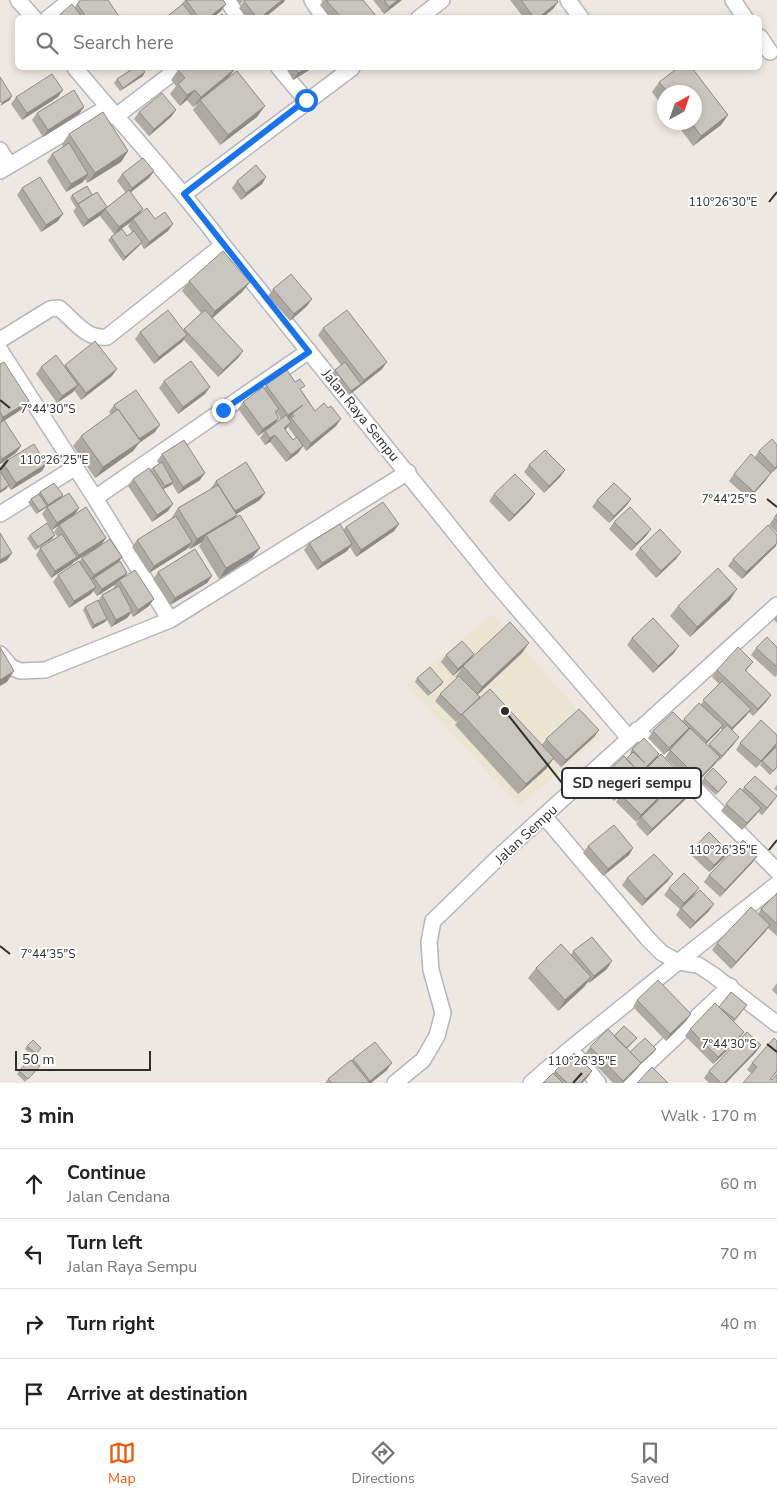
<!DOCTYPE html>
<html lang="en">
<head>
<meta charset="utf-8">
<style>
	body { margin:0; font-family:"Nunito Sans",sans-serif; background:#f6f6f6; color:#222 }
	.compass { position:absolute; left:657px; top:85px; width:45px; height:45px; border-radius:50%; background:#fff; box-shadow:0 2px 8px #0003; rotate:40deg }
	.scale { position:absolute; left:15px; bottom:12px; width:136px; box-sizing:border-box; padding-left:5px; border:2px solid #2d2d2d; border-top:0; font-size:14px; line-height:18px; white-space:nowrap; color:#2d2d2d; -webkit-text-stroke:4px #fff; paint-order:stroke }
	.stop { position:absolute; width:15px; height:15px; margin:-11px; border:4px solid #1a73e8; border-radius:50%; background:#fff }
	.stop.end { background:#1a73e8; border-color:#fff; box-shadow:0 1px 5px #0008 }
	.list { margin:0; padding:0; list-style:none }
	h2 { display:flex; justify-content:space-between; align-items:center; height:65px; margin:0; padding:0 20px; font-size:21px }
	h2 small { font-size:16px; font-weight:400; color:#767676 }
	.list li { display:grid; grid-template-columns:32px 1fr auto; gap:15px; align-items:center; box-sizing:border-box; height:70px; padding:0 20px; border-top:1px solid #e0e0e0 }
	.list b { display:block; font-size:19px; white-space:nowrap }
	.list p { margin:0; font-size:16px; white-space:nowrap; color:#767676 }
	.list em { font-size:16px; font-style:normal; color:#767676 }
	.icon { flex:none; width:28px; height:28px; fill:none; stroke:currentColor; stroke-width:2; stroke-linecap:round; stroke-linejoin:round }
	.map { position:relative; flex:none; width:777px; height:1083px; overflow:hidden }
	.search { position:absolute; background:#fff; box-shadow:0 2px 8px #0003; left:15px; right:15px; top:15px; height:55px; display:flex; align-items:center; gap:12px; box-sizing:border-box; padding:0 18px; border-radius:8px; color:#767676; font-size:19px }
	.sheet { height:345px; background:#fff }
	nav { display:flex; justify-content:space-around; align-items:center; box-sizing:border-box; height:70px; border-top:1px solid #e0e0e0; background:#fff; font-size:14px; color:#767676 }
	nav a { display:grid; justify-items:center; gap:2px }
	nav .on { color:#ea580c }
	.map>svg:first-child { display:block }
	.education { fill:#ece5d2 }
	.lines { fill:none; stroke-linecap:round; stroke-linejoin:round }
	.street-casing { stroke:#b4b6bf; stroke-width:18 }
	.street { stroke:#fff; stroke-width:15 }
	.wall { fill:#adaaa4; fill-rule:evenodd }
	.shaded-wall { fill:#8d8b86 }
	.building { fill:#c9c6bf; stroke:#8d8b86 }
	.route { stroke:#1a73e8; stroke-width:6 }
	.ticks { fill:none; stroke:#2d2d2d; stroke-width:2 }
	.labels { text-anchor:middle; stroke-width:4; stroke-linejoin:round; paint-order:stroke }
	.street-label { font-size:14px; fill:#2d2d2d; stroke:#fff }
	.ticks-label { font-size:12px; text-anchor:middle; fill:#2d2d2d; stroke:#fff; stroke-width:4; stroke-linejoin:round; paint-order:stroke }
	.leader { fill:none; stroke:#2d2d2d; stroke-width:2 }
	.callout-dot { fill:#2d2d2d; stroke:#fff; stroke-width:2 }
	.callout { fill:#fff; stroke:#2d2d2d; stroke-width:2 }
	.callout-label { font-size:15px; text-anchor:middle; font-weight:bold; fill:#2d2d2d }
</style>
</head>
<body>
<div class="map">
<svg width="777" height="1083" viewBox="0 0 777 1083">
	<rect width="100%" height="100%" fill="#ede8e1"/>
	<path class="education" d="M 493,614 L 601,737 L 519,806 L 407,685 Z"/>
	<g class="lines">
		<g class="street-casing">
			<path id="street" d="M 18,0 L 34,18
				M 227,0 L 239,18
				M 312,0 L 324,18
				M 568,0 L 581,18
				M 733,0 L 745,18
				M 48,18 L 71,0
				M 419,18 L 442,0
				M 760,37 L 770,52
				M 75,68 C 124,127 177,183 223,245 L 493,580 L 629,738
				M 279,68 L 306,100
				M 115,117 L 179,68
				M 0,150 L 9,165
				M 0,171 L 108,107
				M 184,194 L 352,68
				M 0,340 L 50,309 L 59,308 C 74,320 86,340 107,337 L 223,245
				M 0,350 L 95,498 L 170,620
				M 95,498 L 309,351
				M 0,514 L 76,467
				M 0,654 L 11,667 L 20,671 L 45,670 L 170,620 L 408,472
				M 637,730 L 777,871
				M 678,962 L 777,884
				M 678,962 L 698,965 L 712,974 L 777,1024
				M 577,1057 L 598,1083
				M 395,1083 L 423,1060 L 437,1036 L 443,1013 L 431,970 L 429,942 L 433,921 L 504,852 L 777,605
				M 531,1083 L 570,1049 L 678,962 L 662,953 L 648,939 L 544,816
				M 627,1083 L 730,986"/>
		</g>
		<use href="#street" class="street"/>
	</g>
	<path class="wall" d="M 185,0 L 223,0 L 221,11 L 212,18 L 165,18 L 180,6 Z
		M 237,0 L 244,0 L 240,4 Z
		M 324,0 L 363,0 L 377,18 L 330,18 L 320,5 Z
		M 373,0 L 402,0 L 384,14 Z
		M 510,0 L 557,0 L 558,2 L 553,9 L 542,18 L 524,18 Z
		M 244,1 L 284,2 L 264,18 L 246,18 L 239,8 Z
		M 77,4 L 120,18 L 56,18 L 74,8 Z
		M 286,68 L 312,68 L 311,69 L 293,80 Z
		M 678,68 L 692,68 L 728,115 L 721,125 L 693,146 L 675,122 L 694,122 L 694,92 L 664,92 L 664,108 L 652,92 L 659,82 Z
		M 178,70 L 229,77 L 257,117 L 220,145 L 193,110 L 198,103 L 193,107 L 187,100 L 180,106 L 170,94 L 176,86 L 171,80 Z
		M 143,76 L 120,91 L 114,83 L 117,79 Z
		M 16,97 L 58,97 L 22,120 L 11,104 Z
		M 176,110 L 171,117 L 149,136 L 134,119 L 139,112 Z
		M 37,113 L 79,114 L 43,137 L 32,120 Z
		M 69,134 L 128,151 L 121,162 L 87,183 L 85,179 L 83,182 L 66,192 L 47,161 L 52,154 L 63,147 L 62,144 Z
		M 154,171 L 149,178 L 131,192 L 140,213 L 155,219 L 168,231 L 144,249 L 141,244 L 123,261 L 108,240 L 111,237 L 127,236 L 132,232 L 128,226 L 131,222 L 114,234 L 100,216 L 101,215 L 83,227 L 73,211 L 76,208 L 70,198 L 72,195 L 92,195 L 107,207 L 126,193 L 117,181 L 122,174 Z
		M 266,177 L 262,184 L 241,200 L 232,188 L 237,181 Z
		M 22,188 L 58,221 L 41,232 L 17,195 Z
		M 189,281 L 250,282 L 242,292 L 212,318 L 243,351 L 238,358 L 218,377 L 184,340 L 182,342 L 154,364 L 135,339 L 140,332 L 183,330 L 201,313 L 182,291 Z
		M 273,289 L 307,306 L 290,321 L 268,296 Z
		M 323,328 L 387,362 L 382,369 L 349,395 L 332,373 L 335,370 L 341,365 L 318,335 Z
		M 0,364 L 24,408 L 4,421 L 21,446 L 16,453 L 0,464 Z
		M 65,365 L 112,376 L 81,400 L 74,390 L 73,392 L 57,403 L 36,374 L 41,367 L 64,366 Z
		M 164,381 L 205,394 L 178,414 L 159,388 Z
		M 266,385 L 302,391 L 315,411 L 336,426 L 306,451 L 303,446 L 298,453 L 286,462 L 270,442 L 265,445 L 260,438 L 265,431 L 269,428 L 258,436 L 238,409 L 243,402 L 264,388 ZM 277,413 L 281,419 L 275,424 L 276,414 ZM 288,427 L 296,438 L 293,440 L 285,430 Z
		M 114,405 L 155,432 L 139,443 L 133,451 L 95,478 L 73,446 L 81,436 L 111,415 L 109,412 Z
		M 777,445 L 777,468 L 770,474 L 766,480 L 749,499 L 729,481 L 734,474 L 755,457 L 759,451 Z
		M 162,454 L 200,480 L 178,494 L 172,484 L 171,485 L 163,489 L 168,511 L 152,522 L 128,486 L 133,479 L 151,471 L 153,468 L 159,464 L 157,461 Z
		M 3,463 L 46,464 L 42,471 L 11,490 L 8,486 L 6,489 L 0,493 L 0,467 Z
		M 529,465 L 565,470 L 560,477 L 544,493 L 524,472 Z
		M 216,481 L 260,500 L 236,514 L 234,518 L 260,548 L 252,558 L 219,579 L 199,546 L 202,542 L 190,549 L 189,548 L 187,549 L 149,573 L 132,547 L 137,540 L 171,519 L 178,508 L 211,489 L 211,488 Z
		M 40,492 L 63,495 L 60,499 L 46,508 L 45,508 L 36,514 L 28,502 L 31,499 L 38,494 Z
		M 494,494 L 535,494 L 530,501 L 509,522 L 489,501 Z
		M 631,499 L 626,506 L 609,523 L 592,507 L 597,500 Z
		M 47,507 L 79,508 L 75,514 L 106,538 L 101,545 L 74,562 L 72,564 L 51,578 L 36,555 L 40,548 L 58,537 L 54,532 L 58,526 L 52,530 L 42,514 Z
		M 777,514 L 777,533 L 769,525 Z
		M 614,522 L 651,529 L 646,536 L 631,551 L 609,529 Z
		M 399,524 L 394,531 L 356,557 L 350,547 L 347,551 L 317,570 L 304,550 L 309,543 L 343,530 L 346,527 Z
		M 30,535 L 52,539 L 35,550 L 27,538 Z
		M 776,546 L 742,579 L 728,566 L 733,559 Z
		M 640,548 L 681,552 L 676,559 L 656,578 L 635,555 Z
		M 82,558 L 118,562 L 127,573 L 125,576 L 149,606 L 133,617 L 131,613 L 127,618 L 111,627 L 107,620 L 105,622 L 92,629 L 83,610 L 85,607 L 98,601 L 102,595 L 114,588 L 114,587 L 116,584 L 97,596 L 93,591 L 91,594 L 69,608 L 53,582 L 58,575 L 79,562 Z
		M 158,572 L 212,576 L 207,583 L 170,605 L 153,579 Z
		M 730,600 L 690,637 L 670,616 L 678,606 Z
		M 777,615 L 777,623 L 774,620 Z
		M 632,638 L 674,653 L 653,673 L 627,645 Z
		M 777,647 L 777,675 L 775,677 L 751,655 L 756,648 Z
		M 522,653 L 477,695 L 477,701 L 542,745 L 546,739 L 599,730 L 594,737 L 561,767 L 553,759 L 546,769 L 518,794 L 455,725 L 459,719 L 456,722 L 435,701 L 440,694 L 457,678 L 455,677 L 462,668 L 453,676 L 441,662 L 446,655 L 474,654 L 471,659 Z
		M 753,662 L 746,671 L 771,695 L 766,702 L 753,716 L 749,712 L 732,730 L 734,744 L 694,786 L 665,757 L 670,750 L 686,733 L 686,732 L 664,755 L 648,738 L 653,731 L 682,721 L 701,704 L 719,684 L 712,677 L 717,670 ZM 720,728 L 722,730 L 708,746 L 706,744 Z
		M 417,678 L 443,682 L 441,685 L 428,696 L 415,682 Z
		M 777,735 L 777,745 L 756,768 L 736,750 L 740,743 Z
		M 777,746 L 777,768 L 770,775 L 760,765 Z
		M 632,749 L 659,754 L 657,758 L 639,775 L 635,780 L 614,801 L 597,784 L 602,777 L 626,759 L 631,754 L 630,753 Z
		M 643,772 L 678,781 L 689,796 L 647,836 L 636,824 L 640,818 L 636,822 L 616,802 L 621,795 L 640,776 Z
		M 704,778 L 725,785 L 716,795 L 701,782 Z
		M 777,785 L 777,791 L 774,789 Z
		M 744,787 L 772,803 L 762,815 L 758,812 L 742,830 L 721,811 L 726,804 L 742,790 Z
		M 588,846 L 633,848 L 629,855 L 603,876 L 583,853 Z
		M 695,847 L 728,851 L 724,858 L 709,872 L 690,854 Z
		M 753,862 L 720,897 L 704,882 L 709,875 Z
		M 627,878 L 668,881 L 642,906 L 622,885 Z
		M 669,888 L 693,896 L 709,911 L 690,929 L 676,915 L 680,909 L 664,895 Z
		M 777,893 L 777,936 L 768,928 L 765,932 L 731,969 L 712,950 L 717,943 L 758,914 L 761,909 Z
		M 573,951 L 607,969 L 589,983 L 588,982 L 584,987 L 558,1011 L 528,978 L 536,968 L 571,955 Z
		M 777,983 L 777,995 L 772,990 Z
		M 731,992 L 747,1005 L 734,1022 L 744,1032 L 739,1039 L 713,1064 L 685,1036 L 690,1029 L 719,1007 Z
		M 637,1000 L 691,1014 L 686,1021 L 666,1041 L 633,1007 Z
		M 614,1036 L 637,1038 L 627,1049 L 630,1052 L 656,1049 L 653,1053 L 640,1065 L 636,1070 L 623,1083 L 613,1083 L 585,1054 L 590,1047 Z
		M 777,1041 L 777,1072 L 771,1079 L 777,1083 L 751,1073 L 747,1070 L 752,1063 Z
		M 761,1045 L 756,1052 L 726,1083 L 709,1083 L 704,1078 L 709,1071 Z
		M 27,1046 L 41,1048 L 33,1057 L 25,1049 Z
		M 353,1059 L 387,1070 L 371,1083 L 325,1083 L 328,1079 Z
		M 40,1066 L 25,1082 L 17,1074 L 19,1071 Z
		M 555,1071 L 592,1071 L 587,1078 L 582,1083 L 543,1083 Z"/>
	<path class="shaded-wall" d="M 282,0 L 285,0 L 284,2 L 264,18 L 260,18 Z
		M 398,0 L 402,0 L 384,14 L 389,7 Z
		M 558,2 L 553,9 L 542,18 L 538,18 Z
		M 226,4 L 221,11 L 212,18 L 208,18 Z
		M 236,68 L 229,77 L 200,100 L 198,103 L 193,107 L 201,97 Z
		M 307,68 L 312,68 L 311,69 L 293,80 L 298,73 Z
		M 145,72 L 143,76 L 120,91 L 123,88 Z
		M 63,90 L 58,97 L 22,120 L 27,113 Z
		M 195,90 L 187,100 L 180,106 L 187,95 Z
		M 12,96 L 10,100 L 0,106 L 2,103 Z
		M 265,106 L 257,117 L 220,145 L 228,135 Z
		M 84,107 L 79,114 L 43,137 L 48,130 Z
		M 176,110 L 171,117 L 149,136 L 154,129 Z
		M 728,115 L 721,125 L 693,146 L 701,136 Z
		M 128,151 L 121,162 L 87,183 L 95,173 Z
		M 154,171 L 149,178 L 127,195 L 132,188 Z
		M 88,174 L 83,182 L 66,192 L 71,184 Z
		M 266,177 L 262,184 L 241,200 L 246,193 Z
		M 107,207 L 101,215 L 83,227 L 88,220 Z
		M 143,209 L 138,216 L 133,219 L 131,222 L 114,234 L 119,227 Z
		M 63,214 L 58,221 L 41,232 L 46,225 Z
		M 173,224 L 168,231 L 144,249 L 149,242 Z
		M 142,242 L 139,246 L 123,261 L 125,257 Z
		M 250,282 L 242,292 L 208,322 L 215,311 Z
		M 312,299 L 307,306 L 290,321 L 294,314 Z
		M 187,335 L 182,342 L 154,364 L 159,357 Z
		M 243,351 L 238,358 L 218,377 L 223,370 Z
		M 387,362 L 382,369 L 349,395 L 351,391 L 361,384 L 364,380 Z
		M 117,369 L 112,376 L 81,400 L 86,393 Z
		M 78,385 L 73,392 L 57,403 L 62,396 Z
		M 210,387 L 205,394 L 178,414 L 183,407 Z
		M 29,401 L 24,408 L 0,423 L 3,417 Z
		M 303,405 L 292,414 L 290,418 L 283,422 L 288,415 Z
		M 279,418 L 274,425 L 258,436 L 263,429 Z
		M 341,419 L 336,426 L 306,451 L 311,443 Z
		M 291,422 L 286,429 L 279,435 L 284,428 Z
		M 160,425 L 155,432 L 139,443 L 133,451 L 95,478 L 103,467 L 138,440 Z
		M 275,435 L 270,442 L 265,445 L 270,438 Z
		M 21,446 L 16,453 L 0,464 L 0,462 L 2,459 Z
		M 303,446 L 298,453 L 286,462 L 291,455 Z
		M 46,464 L 42,471 L 11,490 L 16,483 Z
		M 777,466 L 777,468 L 770,474 L 766,480 L 749,499 L 754,492 Z
		M 565,470 L 560,477 L 544,493 L 549,486 Z
		M 205,473 L 200,480 L 178,494 L 183,487 Z
		M 173,482 L 171,485 L 162,490 L 165,486 Z
		M 9,485 L 6,489 L 0,493 L 0,491 Z
		M 265,493 L 260,500 L 230,518 L 235,511 Z
		M 535,494 L 530,501 L 509,522 L 514,515 Z
		M 63,495 L 60,499 L 46,508 L 48,505 Z
		M 631,499 L 626,506 L 609,523 L 614,516 Z
		M 173,504 L 168,511 L 152,522 L 157,515 Z
		M 47,506 L 44,509 L 36,514 L 39,511 Z
		M 79,508 L 74,515 L 52,530 L 57,523 Z
		M 237,515 L 229,525 L 206,535 L 202,542 L 190,549 L 197,539 Z
		M 399,524 L 394,531 L 356,557 L 361,550 Z
		M 651,529 L 646,536 L 631,551 L 636,544 Z
		M 55,535 L 52,539 L 35,550 L 38,547 Z
		M 106,538 L 101,545 L 74,562 L 79,555 Z
		M 192,542 L 187,549 L 149,573 L 154,566 Z
		M 777,543 L 776,546 L 742,579 L 746,572 Z
		M 352,544 L 347,551 L 317,570 L 322,563 Z
		M 260,548 L 252,558 L 219,579 L 226,568 Z
		M 681,552 L 676,559 L 656,578 L 661,571 Z
		M 12,553 L 7,560 L 0,564 L 0,560 Z
		M 77,557 L 72,564 L 51,578 L 55,571 Z
		M 122,557 L 117,564 L 94,578 L 92,580 L 89,582 L 94,575 Z
		M 127,573 L 122,580 L 119,580 L 116,584 L 97,596 L 102,589 Z
		M 212,576 L 207,583 L 170,605 L 175,598 Z
		M 96,587 L 91,594 L 69,608 L 74,601 Z
		M 737,589 L 730,600 L 690,637 L 697,627 Z
		M 154,599 L 149,606 L 133,617 L 138,610 Z
		M 132,611 L 127,618 L 111,627 L 116,620 Z
		M 107,619 L 105,622 L 92,629 L 94,625 Z
		M 529,643 L 522,653 L 475,697 L 482,687 Z
		M 679,646 L 674,653 L 653,673 L 658,666 Z
		M 474,654 L 469,661 L 453,676 L 458,669 Z
		M 14,671 L 7,682 L 0,686 L 0,680 Z
		M 443,682 L 441,685 L 428,696 L 431,693 Z
		M 771,695 L 766,702 L 753,716 L 758,709 Z
		M 480,697 L 475,704 L 462,714 L 456,722 L 461,715 Z
		M 751,709 L 746,716 L 727,735 L 732,728 Z
		M 723,725 L 718,732 L 702,748 L 707,741 Z
		M 689,728 L 684,735 L 664,755 L 669,748 Z
		M 599,730 L 594,737 L 561,767 L 566,760 Z
		M 739,737 L 734,744 L 717,763 L 722,756 Z
		M 777,743 L 776,746 L 756,768 L 761,761 Z
		M 659,754 L 657,758 L 639,775 L 635,780 L 614,801 L 619,794 Z
		M 720,757 L 715,764 L 694,786 L 699,779 Z
		M 554,758 L 546,769 L 518,794 L 526,784 Z
		M 682,775 L 678,782 L 659,800 L 664,793 Z
		M 694,789 L 689,796 L 647,836 L 652,829 Z
		M 660,796 L 655,803 L 636,822 L 641,815 Z
		M 777,796 L 772,803 L 762,815 L 767,808 Z
		M 761,808 L 756,815 L 742,830 L 747,823 Z
		M 633,848 L 629,855 L 603,876 L 608,869 Z
		M 728,851 L 724,858 L 709,872 L 714,865 Z
		M 758,855 L 753,862 L 720,897 L 725,890 Z
		M 673,874 L 668,881 L 642,906 L 646,899 Z
		M 699,888 L 694,895 L 679,910 L 684,903 Z
		M 714,904 L 709,911 L 690,929 L 695,922 Z
		M 770,925 L 765,932 L 731,969 L 736,962 Z
		M 612,961 L 607,969 L 589,983 L 594,976 Z
		M 591,977 L 584,987 L 558,1011 L 565,1000 Z
		M 691,1014 L 686,1021 L 666,1041 L 670,1034 Z
		M 744,1032 L 739,1039 L 713,1064 L 718,1057 Z
		M 761,1045 L 756,1052 L 726,1083 L 724,1083 Z
		M 656,1049 L 653,1053 L 640,1065 L 636,1070 L 623,1083 L 622,1083 Z
		M 392,1063 L 387,1070 L 371,1083 L 368,1083 Z
		M 592,1071 L 587,1078 L 582,1083 L 580,1083 Z"/>
	<path class="building" d="M 82,0 L 108,0 L 120,18 L 87,18 L 77,4 Z
		M 186,0 L 223,0 L 226,4 L 208,18 L 199,18 Z
		M 245,0 L 282,0 L 260,18 L 257,18 L 244,1 Z
		M 326,0 L 363,0 L 377,17 L 342,18 Z
		M 384,0 L 398,0 L 389,7 Z
		M 521,0 L 557,0 L 558,2 L 538,18 L 534,18 Z
		M 72,4 L 83,18 L 56,18 Z
		M 183,4 L 194,18 L 165,18 Z
		M 222,14 L 225,18 L 218,18 Z
		M 134,68 L 142,68 L 145,72 L 123,88 L 117,79 Z
		M 181,68 L 236,68 L 201,97 L 195,90 L 187,95 L 178,84 L 185,78 L 178,70 Z
		M 295,68 L 307,68 L 298,73 Z
		M 678,68 L 692,68 L 728,115 L 701,136 L 691,122 L 694,122 L 694,92 L 668,92 L 659,82 Z
		M 237,71 L 265,106 L 228,135 L 200,100 Z
		M 52,74 L 63,90 L 27,113 L 16,97 Z
		M 0,77 L 12,96 L 2,103 L 0,101 Z
		M 74,90 L 84,107 L 48,130 L 37,113 Z
		M 162,93 L 176,110 L 154,129 L 139,112 Z
		M 103,112 L 128,151 L 95,173 L 69,134 Z
		M 69,143 L 88,174 L 71,184 L 52,154 Z
		M 143,158 L 154,171 L 132,188 L 122,174 Z
		M 256,165 L 266,177 L 246,193 L 237,181 Z
		M 40,177 L 63,214 L 46,225 L 22,188 Z
		M 87,186 L 92,195 L 78,204 L 72,195 Z
		M 129,190 L 143,209 L 119,227 L 105,209 Z
		M 97,192 L 107,207 L 88,220 L 78,204 Z
		M 147,208 L 155,219 L 165,212 L 173,224 L 149,242 L 133,219 Z
		M 122,229 L 127,236 L 134,231 L 142,242 L 125,257 L 111,237 Z
		M 223,251 L 250,282 L 215,311 L 189,281 Z
		M 291,274 L 312,299 L 294,314 L 273,289 Z
		M 168,310 L 187,335 L 159,357 L 140,332 Z
		M 205,310 L 243,351 L 223,370 L 184,329 Z
		M 347,310 L 387,362 L 364,380 L 323,328 Z
		M 95,341 L 117,369 L 86,393 L 65,365 Z
		M 56,355 L 78,385 L 62,396 L 41,367 Z
		M 191,361 L 210,387 L 183,407 L 164,381 Z
		M 4,362 L 29,401 L 3,417 L 0,412 L 0,364 Z
		M 345,362 L 361,384 L 351,391 L 335,370 Z
		M 287,370 L 295,382 L 300,379 L 305,386 L 300,389 L 315,411 L 324,403 L 328,408 L 331,406 L 341,419 L 311,443 L 291,418 L 294,416 L 292,414 L 303,405 L 288,415 L 266,385 Z
		M 263,387 L 279,409 L 275,412 L 279,418 L 263,429 L 243,402 Z
		M 136,390 L 160,425 L 139,439 L 118,409 L 117,410 L 114,405 Z
		M 118,409 L 141,441 L 103,467 L 81,436 Z
		M 286,415 L 291,422 L 284,428 L 293,440 L 297,437 L 303,446 L 291,455 L 275,435 L 270,438 L 265,431 Z
		M 4,420 L 21,446 L 2,459 L 0,456 L 0,423 Z
		M 772,439 L 777,445 L 777,466 L 775,468 L 759,451 Z
		M 184,440 L 205,473 L 183,487 L 162,454 Z
		M 34,444 L 46,464 L 16,483 L 3,463 Z
		M 545,450 L 565,470 L 549,486 L 529,465 Z
		M 751,454 L 771,473 L 754,492 L 734,474 Z
		M 162,462 L 173,482 L 165,486 L 153,468 Z
		M 246,462 L 265,493 L 235,511 L 216,481 Z
		M 149,468 L 173,504 L 157,515 L 133,479 Z
		M 0,471 L 9,485 L 0,491 Z
		M 515,474 L 535,494 L 514,515 L 494,494 Z
		M 54,483 L 63,495 L 48,505 L 40,492 Z
		M 614,483 L 631,499 L 614,516 L 597,500 Z
		M 218,485 L 237,515 L 197,539 L 178,508 Z
		M 69,493 L 79,508 L 57,523 L 47,507 Z
		M 39,494 L 47,506 L 39,511 L 31,499 Z
		M 383,502 L 399,524 L 361,550 L 346,527 Z
		M 86,507 L 106,538 L 79,555 L 59,525 Z
		M 630,507 L 651,529 L 636,544 L 614,522 Z
		M 777,514 L 777,521 L 774,518 Z
		M 240,515 L 260,548 L 226,568 L 206,535 Z
		M 176,516 L 192,542 L 154,566 L 137,540 Z
		M 47,523 L 55,535 L 38,547 L 30,535 Z
		M 340,524 L 352,544 L 322,563 L 309,543 Z
		M 768,525 L 777,535 L 777,543 L 746,572 L 733,559 Z
		M 660,529 L 681,552 L 661,571 L 640,548 Z
		M 0,533 L 12,553 L 0,560 Z
		M 62,534 L 77,557 L 55,571 L 40,548 Z
		M 110,539 L 122,557 L 94,575 L 82,558 Z
		M 195,549 L 212,576 L 175,598 L 158,572 Z
		M 79,561 L 96,587 L 74,601 L 58,575 Z
		M 120,561 L 127,573 L 102,589 L 94,578 Z
		M 718,568 L 737,589 L 697,627 L 678,606 Z
		M 135,570 L 154,599 L 138,610 L 119,580 Z
		M 119,586 L 132,611 L 116,620 L 102,595 Z
		M 98,600 L 107,619 L 94,625 L 85,607 Z
		M 653,618 L 679,646 L 658,666 L 632,638 Z
		M 510,622 L 529,643 L 482,687 L 463,666 Z
		M 767,637 L 777,647 L 777,667 L 756,648 Z
		M 462,641 L 474,654 L 458,669 L 446,655 Z
		M 0,647 L 14,671 L 0,680 Z
		M 738,647 L 753,662 L 745,670 L 771,695 L 758,709 L 717,670 Z
		M 430,667 L 443,682 L 431,693 L 417,678 Z
		M 459,676 L 480,697 L 461,715 L 440,694 Z
		M 722,681 L 751,709 L 732,728 L 703,700 Z
		M 490,689 L 554,758 L 526,784 L 462,714 Z
		M 699,703 L 723,725 L 707,741 L 684,719 Z
		M 579,709 L 599,730 L 566,760 L 546,739 Z
		M 673,712 L 689,728 L 669,748 L 653,731 Z
		M 761,720 L 777,735 L 777,743 L 761,761 L 740,743 Z
		M 727,725 L 739,737 L 722,756 L 709,744 Z
		M 690,728 L 720,757 L 699,779 L 670,750 Z
		M 644,738 L 659,754 L 640,773 L 626,759 L 633,752 L 645,763 L 632,749 Z
		M 777,746 L 777,767 L 773,771 L 762,761 Z
		M 661,754 L 682,775 L 664,793 L 643,772 Z
		M 624,756 L 640,773 L 619,794 L 602,777 Z
		M 713,768 L 727,782 L 718,792 L 704,778 Z
		M 641,776 L 660,796 L 641,815 L 621,795 Z
		M 755,776 L 777,796 L 767,808 L 744,787 Z
		M 682,777 L 694,789 L 652,829 L 641,817 Z
		M 740,788 L 761,808 L 747,823 L 726,804 Z
		M 614,825 L 633,848 L 608,869 L 588,846 Z
		M 709,832 L 728,851 L 714,865 L 695,847 Z
		M 743,840 L 758,855 L 725,890 L 709,875 Z
		M 654,854 L 673,874 L 646,899 L 627,878 Z
		M 684,873 L 699,888 L 684,903 L 669,888 Z
		M 700,890 L 714,904 L 695,922 L 681,908 Z
		M 777,893 L 777,924 L 761,909 Z
		M 751,907 L 770,925 L 736,962 L 717,943 Z
		M 592,937 L 612,961 L 594,976 L 573,951 Z
		M 561,944 L 591,977 L 565,1000 L 536,968 Z
		M 658,980 L 691,1014 L 670,1034 L 637,1000 Z
		M 731,992 L 747,1005 L 735,1019 L 719,1007 Z
		M 715,1003 L 744,1032 L 718,1057 L 690,1029 Z
		M 624,1026 L 637,1038 L 626,1048 L 614,1036 Z
		M 608,1029 L 641,1063 L 623,1081 L 590,1047 Z
		M 747,1032 L 761,1045 L 724,1083 L 721,1083 L 709,1071 Z
		M 645,1038 L 656,1049 L 641,1063 L 630,1052 Z
		M 774,1038 L 777,1041 L 777,1071 L 770,1079 L 772,1080 L 777,1074 L 777,1083 L 743,1083 L 757,1067 L 752,1063 Z
		M 33,1040 L 41,1048 L 36,1054 L 27,1046 Z
		M 375,1042 L 392,1063 L 370,1081 L 353,1059 Z
		M 574,1053 L 592,1071 L 580,1083 L 567,1083 L 555,1071 Z
		M 31,1058 L 40,1066 L 28,1079 L 19,1071 Z
		M 351,1060 L 369,1082 L 368,1083 L 332,1083 L 328,1079 Z
		M 652,1067 L 668,1083 L 637,1083 Z
		M 553,1073 L 563,1083 L 543,1083 Z"/>
	<g class="lines">
		<path class="route" d="M 223,410 L 309,352 L 184,194 L 306,100"/>
	</g>
	<path class="ticks" d="M 769,202 L 777,192M 0,400 L 10,408M 0,470 L 8,460M 767,499 L 777,507M 769,850 L 777,840M 0,946 L 10,954M 767,1044 L 777,1052M 573,1083 L 582,1073"/>
	<g class="labels">
		<g class="street-label">
			<text transform="translate(361 415) rotate(51)" y="5">Jalan Raya Sempu</text>
			<text transform="translate(526 834) rotate(-43)" y="5">Jalan Sempu</text>
		</g>
	</g>
	<g class="ticks-label">
		<text x="723" y="206">110°26'30"E</text>
		<text x="48" y="413">7°44'30"S</text>
		<text x="54" y="464">110°26'25"E</text>
		<text x="729" y="503">7°44'25"S</text>
		<text x="723" y="854">110°26'35"E</text>
		<text x="48" y="958">7°44'35"S</text>
		<text x="729" y="1048">7°44'30"S</text>
		<text x="582" y="1065">110°26'35"E</text>
	</g>
	<path class="leader" d="M505 711L562 783"/>
	<circle class="callout-dot" cx="505" cy="711" r="5"/>
	<rect class="callout" x="562" y="768" width="139" height="30" rx="5"/>
	<g class="callout-label">
		<text x="632" y="788">SD negeri sempu</text>
	</g>
</svg>
<svg class="compass" viewBox="-18 -18 36 36"><path d="M0-13l5 13h-10z" fill="#e53935"/><path d="M0 13l5-13h-10z" fill="#767676"/></svg>
<div class="scale">50 m</div>
<div class="stop" style="left:306px;top:100px"></div>
<div class="stop end" style="left:223px;top:410px"></div>
<div class="search"><svg class="icon" aria-label="search" viewBox="0 0 24 24"><circle cx="10" cy="10" r="6"/><path d="M15 15l6 6"/></svg>Search here</div>
</div>
<section class="sheet">
<h2>3 min<small>Walk · 170 m</small></h2>
<ul class="list">
<li><svg class="icon" aria-label="ahead" viewBox="0 0 24 24"><path d="M12 20V5M6 11l6-6 6 6"/></svg><div><b>Continue</b><p>Jalan Cendana</p></div><em>60 m</em></li>
<li><svg class="icon" aria-label="left" viewBox="0 0 24 24"><path d="M17 20v-9H6M10 6l-5 5 5 5"/></svg><div><b>Turn left</b><p>Jalan Raya Sempu</p></div><em>70 m</em></li>
<li><svg class="icon" aria-label="right" viewBox="0 0 24 24"><path d="M7 20v-9h11M14 6l5 5-5 5"/></svg><div><b>Turn right</b></div><em>40 m</em></li>
<li><svg class="icon" aria-label="arrive" viewBox="0 0 24 24"><path d="M6 21V4h12l-3 4 3 4H6"/></svg><div><b>Arrive at destination</b></div></li>
</ul>
</section>
<nav>
<a class="on"><svg class="icon" aria-label="map" viewBox="0 0 24 24"><path d="M3 6l6-2 6 2 6-2v14l-6 2-6-2-6 2zM9 4v14M15 6v14"/></svg>Map</a>
<a><svg class="icon" aria-label="directions" viewBox="0 0 24 24"><path d="M12 3l9 9-9 9-9-9zM9 14v-3h6M13 9l2 2-2 2"/></svg>Directions</a>
<a><svg class="icon" aria-label="saved" viewBox="0 0 24 24"><path d="M7 4h10v16l-5-4-5 4z"/></svg>Saved</a>
</nav>
</body>
</html>
